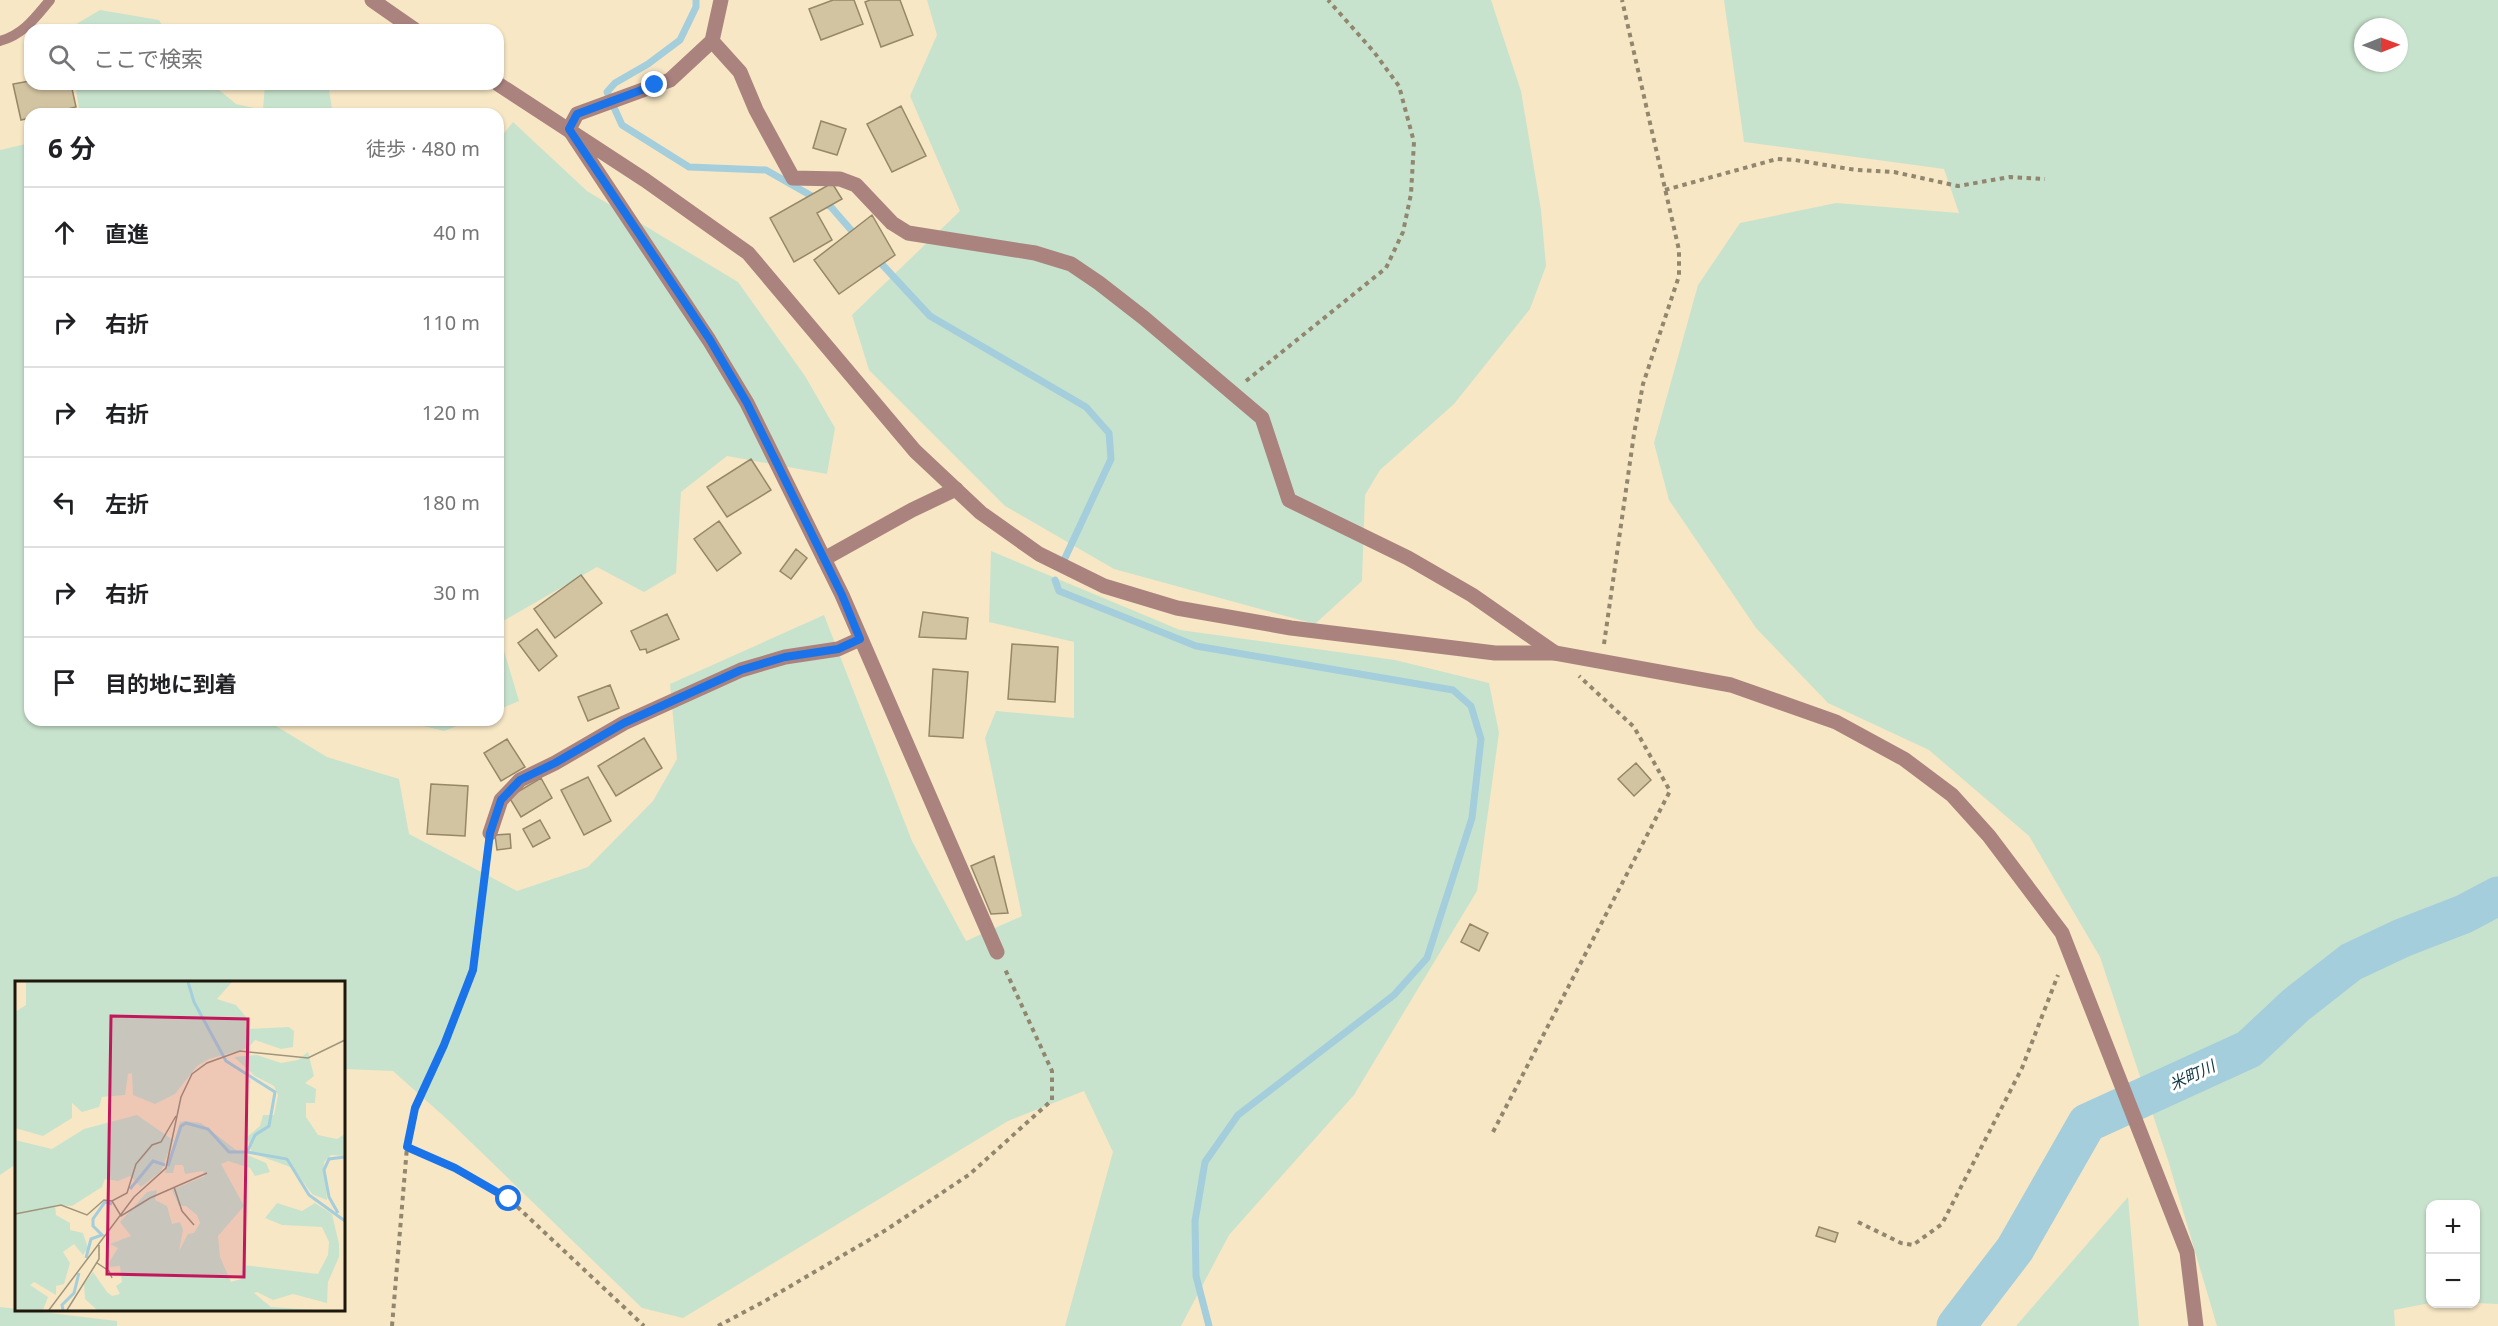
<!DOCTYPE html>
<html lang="ja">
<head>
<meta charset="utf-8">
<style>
	body { margin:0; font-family:"Noto Sans","Noto Sans JP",sans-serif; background:#f2f2f2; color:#202124 }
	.controls { position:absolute; right:18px; bottom:18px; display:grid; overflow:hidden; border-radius:12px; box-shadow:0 2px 4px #0004 }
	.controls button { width:54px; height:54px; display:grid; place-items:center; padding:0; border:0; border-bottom:2px solid #e0e0e0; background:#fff; color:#202124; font:30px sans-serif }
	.compass { position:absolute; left:2354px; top:18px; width:54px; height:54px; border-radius:50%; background:#fff; box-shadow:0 2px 4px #0004; rotate:89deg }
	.stop { position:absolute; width:18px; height:18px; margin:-14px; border:4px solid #1a73e8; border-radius:50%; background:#fff }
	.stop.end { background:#1a73e8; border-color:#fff; box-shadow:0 2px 6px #0008 }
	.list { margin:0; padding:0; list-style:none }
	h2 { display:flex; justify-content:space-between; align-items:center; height:78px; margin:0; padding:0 24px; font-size:26px }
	h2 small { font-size:20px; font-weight:400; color:#757577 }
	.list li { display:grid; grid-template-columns:39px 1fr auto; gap:18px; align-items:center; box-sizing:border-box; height:90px; padding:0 24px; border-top:2px solid #e0e0e0 }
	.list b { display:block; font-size:22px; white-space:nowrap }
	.list em { font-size:20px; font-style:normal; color:#757577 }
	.icon { flex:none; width:33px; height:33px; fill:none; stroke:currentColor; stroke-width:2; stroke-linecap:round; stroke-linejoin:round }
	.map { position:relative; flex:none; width:2498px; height:1326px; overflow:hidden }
	.search { position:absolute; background:#fff; box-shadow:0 2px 4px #0004; left:24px; top:24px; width:480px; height:66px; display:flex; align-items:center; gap:15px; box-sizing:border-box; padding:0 21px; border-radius:18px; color:#757577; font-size:22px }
	.panel { position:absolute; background:#fff; box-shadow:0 2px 4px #0004; left:24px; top:108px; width:480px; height:618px; border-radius:18px }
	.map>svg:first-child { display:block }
	.green { fill:#c8e3cd; fill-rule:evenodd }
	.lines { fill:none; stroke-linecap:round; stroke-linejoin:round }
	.stream { stroke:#a4cedc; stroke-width:7 }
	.river { stroke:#a4cedc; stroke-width:39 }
	.building { fill:#d2c3a1; stroke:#968767; stroke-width:1.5 }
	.path { stroke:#91866e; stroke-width:4; stroke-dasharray:4.5 4.5; stroke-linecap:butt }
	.service { stroke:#aa837f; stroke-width:10 }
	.minor { stroke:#aa837f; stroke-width:15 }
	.tertiary { stroke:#aa837f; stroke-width:15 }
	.route { stroke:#1a73e8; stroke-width:8 }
	.labels { text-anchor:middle; stroke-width:6; stroke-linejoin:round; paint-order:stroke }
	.water-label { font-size:16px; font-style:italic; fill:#123843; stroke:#fff }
	.inset-river { fill:none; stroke:#a4cedc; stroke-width:3 }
	.inset-road { fill:none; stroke:#a0947b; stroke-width:1.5 }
	.view { fill:#c2185b; fill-opacity:0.15; stroke:#c2185b; stroke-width:3 }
	.inset-edge { fill:none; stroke:#1d180b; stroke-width:3 }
</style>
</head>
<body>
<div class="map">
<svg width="2498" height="1326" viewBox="0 0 2498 1326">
	<rect width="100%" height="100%" fill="#f7e7c5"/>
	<path class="green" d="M 927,0 L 1491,0 L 1521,91 L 1541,210 L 1546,266 L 1530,309 L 1454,404 L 1380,470 L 1365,495 L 1362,581 L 1315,624 L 1114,569 L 1005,506 L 869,370 L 852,315 L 960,211 L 910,96 L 937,35 Z
		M 1724,0 L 2498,0 L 2498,1304 L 2476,1303 L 2476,1204 L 2430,1204 L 2430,1303 L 2394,1310 L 2395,1326 L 2217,1326 L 2168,1160 L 2100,957 L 2029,836 L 1929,750 L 1828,703 L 1756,628 L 1669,500 L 1654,443 L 1698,285 L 1740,223 L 1836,203 L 1959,213 L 1944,169 L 1744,142 ZM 2363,27 L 2399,27 L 2399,63 L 2363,63 Z
		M 100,10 L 159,20 L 165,30 L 66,30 Z
		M 298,25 L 312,30 L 269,30 L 269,27 Z
		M 75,84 L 212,84 L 236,104 L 263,110 L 265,84 L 328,84 L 333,114 L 80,114 Z
		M 513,122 L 587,191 L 738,282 L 805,376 L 835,428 L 827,474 L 727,456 L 681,492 L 676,573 L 644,592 L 597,567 L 498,624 L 498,141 Z
		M 30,143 L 30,720 L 266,720 L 327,757 L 399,779 L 409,834 L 517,891 L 588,867 L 653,801 L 677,759 L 670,684 L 824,615 L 912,841 L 966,941 L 1022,916 L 985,738 L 996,711 L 1074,718 L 1074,642 L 989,622 L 991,551 L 1180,630 L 1395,660 L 1489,683 L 1499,733 L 1477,891 L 1354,1095 L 1229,1235 L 1181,1326 L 1065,1326 L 1113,1152 L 1084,1091 L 1008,1121 L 683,1318 L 642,1308 L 448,1120 L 393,1071 L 344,1069 L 344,982 L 16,982 L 16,1164 L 0,1175 L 0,150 Z
		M 498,631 L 519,701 L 498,710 Z
		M 400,720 L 473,720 L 444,731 Z
		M 2128,1197 L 2139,1326 L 2016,1326 Z
		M 0,1307 L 117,1321 L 117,1326 L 0,1326 Z"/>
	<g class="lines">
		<path class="stream" d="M 696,0 L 696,7 L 680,40 L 648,64 L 615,83 L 607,92 L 622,125 L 689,167 L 766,170 L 831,207 L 858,238
			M 877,259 L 930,316 L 1086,407 L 1109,433 L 1111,459 L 1065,558
			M 1055,580 L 1059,591 L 1196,646 L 1453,690 L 1471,706 L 1481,739 L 1472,818 L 1427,958 L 1394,995 L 1238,1115 L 1205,1162 L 1195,1221 L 1196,1276 L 1209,1326"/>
		<path class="river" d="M 1956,1326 L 2015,1249 L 2087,1123 L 2249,1049 L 2296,1005 L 2351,962 L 2402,938 L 2464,914 L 2498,896"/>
	</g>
	<path class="building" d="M 833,0 L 854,0 L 863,24 L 821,40 L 809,9 Z
		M 870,0 L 900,0 L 913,35 L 881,47 L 865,2 Z
		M 30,81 L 30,84 L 71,84 L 76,107 L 47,114 L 30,114 L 30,118 L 21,120 L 13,84 Z
		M 901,106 L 926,156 L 892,172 L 867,124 Z
		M 821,121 L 846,129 L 837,155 L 813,148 Z
		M 832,183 L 842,199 L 817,213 L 832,240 L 794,262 L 770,218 Z
		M 872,215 L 895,255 L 839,294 L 814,260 Z
		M 751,459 L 771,490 L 727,517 L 707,487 Z
		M 719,521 L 741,553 L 717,571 L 694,539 Z
		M 796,549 L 807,558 L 791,579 L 780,571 Z
		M 581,575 L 602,603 L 555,638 L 534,609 Z
		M 923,612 L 968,618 L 966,639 L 919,637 Z
		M 667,614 L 679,639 L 647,653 L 646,649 L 640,650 L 631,631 Z
		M 537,629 L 557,656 L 539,671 L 518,643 Z
		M 1012,644 L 1058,647 L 1055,702 L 1008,699 Z
		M 933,669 L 968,672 L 963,738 L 929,736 Z
		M 610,685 L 619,708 L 588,721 L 578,697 Z
		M 644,738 L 662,768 L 616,796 L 598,766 Z
		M 507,739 L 525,767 L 501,781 L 484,753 Z
		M 1636,763 L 1651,780 L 1634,796 L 1618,779 Z
		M 588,777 L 611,821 L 584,835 L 561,790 Z
		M 541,778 L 552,798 L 521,817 L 509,797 Z
		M 431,784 L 468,786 L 465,836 L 427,834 Z
		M 540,820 L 550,838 L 533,847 L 523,829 Z
		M 510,834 L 511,848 L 497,850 L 495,835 Z
		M 994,856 L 1008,913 L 991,914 L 971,866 Z
		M 1470,924 L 1488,933 L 1479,951 L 1461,942 Z
		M 1819,1227 L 1838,1233 L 1835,1242 L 1816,1236 Z"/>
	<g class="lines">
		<path class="path" d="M 1665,190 L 1777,159 L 1795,160 L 1856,170 L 1894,172 L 1958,186 L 2010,177 L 2045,179
			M 1246,381 L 1386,268 L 1403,232 L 1411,194 L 1414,142 L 1399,86 L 1374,52 L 1328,0
			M 1604,644 L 1634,434 L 1643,384 L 1679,276 L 1679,250 L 1622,0
			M 1493,1132 L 1670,791 L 1634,727 L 1579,676
			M 407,1147 L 455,1168 L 509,1199 L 644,1326
			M 1858,1222 L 1901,1243 L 1913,1245 L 1942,1224 L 2022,1068 L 2058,975
			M 392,1326 L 407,1147 L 415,1108 L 444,1045 L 473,970 L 489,849
			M 718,1326 L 765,1301 L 886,1230 L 970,1174 L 1052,1100 L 1052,1071 L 1004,967"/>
		<path class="service" d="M 0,41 C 23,35 35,18 50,0"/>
		<path class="minor" d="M 721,0 L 712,41 L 670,80 L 577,114 L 569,129 L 709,340 L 747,403 L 842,595 L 997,952
			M 712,41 L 740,72 L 756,110 L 793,178 L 840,179 L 856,185 L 892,223 L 908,233 L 1035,253 L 1071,264 L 1099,283 L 1144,318 L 1262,418 L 1289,500 L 1408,558 L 1472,595 L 1555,653
			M 824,559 L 912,510 L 956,489
			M 490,833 L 501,800 L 520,780 L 555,763 L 624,723 L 741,670 L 785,657 L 838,649 L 860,639"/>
		<path class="tertiary" d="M 372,0 L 415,30
			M 498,84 L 645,180 L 748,253 L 915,451 L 981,513 L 1039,554 L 1104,586 L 1177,608 L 1291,628 L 1495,653 L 1555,653 L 1731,685 L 1836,722 L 1904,759 L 1952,795 L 1989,836 L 2062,933 L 2187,1252 L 2196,1326"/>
	</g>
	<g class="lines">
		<path class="route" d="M 509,1199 L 455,1168 L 407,1147 L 415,1108 L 444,1045 L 473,970 L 490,833 L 501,800 L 520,780 L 555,763 L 624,723 L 741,670 L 785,657 L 838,649 L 860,639 L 842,595 L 747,403 L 710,340 L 569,129 L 577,114 L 655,85"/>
	</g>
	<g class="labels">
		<g class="water-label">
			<text transform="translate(2192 1075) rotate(-25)" y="6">米町川</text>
		</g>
	</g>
	<g transform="translate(15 981)">
		<rect width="330" height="330" fill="#f7e7c5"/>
		<path d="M 11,1 L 217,1 L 202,18 L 221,24 L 231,36 L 231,48 L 274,46 L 279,50 L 278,66 L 266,68 L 240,59 L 233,67 L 194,78 L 182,85 L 160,113 L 140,123 L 118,114 L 117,92 L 113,93 L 110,114 L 87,116 L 84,126 L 67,131 L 57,122 L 57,137 L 28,155 L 0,147 L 0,31 L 11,24 ZM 293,71 L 299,95 L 290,102 L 301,108 L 300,122 L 291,122 L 291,136 L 303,154 L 322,158 L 330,153 L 330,175 L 316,174 L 309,181 L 312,219 L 297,213 L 278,187 L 237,172 L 232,156 L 245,145 L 248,134 L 259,134 L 263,114 L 259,105 L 240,95 L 219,76 L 242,74 L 266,82 L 283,79 ZM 122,134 L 158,159 L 146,190 L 126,206 L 115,195 L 103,200 L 90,198 L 87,206 L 57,225 L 40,224 L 41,234 L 55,242 L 55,249 L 68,252 L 73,267 L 68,274 L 59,263 L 48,271 L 55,282 L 49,303 L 41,305 L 41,314 L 19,301 L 15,304 L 33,316 L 28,329 L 0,329 L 0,159 L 37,168 L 69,148 ZM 170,140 L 186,142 L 221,169 L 251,182 L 255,191 L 240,195 L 235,187 L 213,180 L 206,183 L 229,225 L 203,255 L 205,276 L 216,301 L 226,298 L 228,284 L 303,293 L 313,274 L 314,261 L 307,246 L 267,244 L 250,237 L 262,222 L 287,230 L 300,222 L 317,233 L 324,263 L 324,276 L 313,301 L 312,322 L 278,313 L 258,319 L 242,311 L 239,312 L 256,326 L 300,329 L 82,329 L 70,318 L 69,303 L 78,291 L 92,311 L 97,315 L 105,313 L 101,305 L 107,301 L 105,285 L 95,286 L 93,283 L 103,267 L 95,263 L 116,255 L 105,241 L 132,211 L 142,209 L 140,219 L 152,225 L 157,243 L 165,241 L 168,249 L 164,270 L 173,253 L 179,252 L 185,242 L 182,234 L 171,225 L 164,225 L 157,209 L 190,195 L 188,190 L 170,193 L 168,184 L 160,184 L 158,192 L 150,192 L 165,141 Z" fill="#c8e3cd"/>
		<path class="inset-river" d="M 173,1 L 179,21 L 211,80 L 260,111 L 254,145 L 240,154 L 232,171 L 272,178 L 294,214 L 330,240M 153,185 L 166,145 L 171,142 L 193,148 L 214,171 L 232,171M 115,208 L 138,180 L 150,184M 323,232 L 314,216 L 309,189 L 314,178 L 330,176M 71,277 L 76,258 L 87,254 L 78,245 L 78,238 L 90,221 L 97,223M 48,329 L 47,324 L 59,312 L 64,292"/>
		<path class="inset-road" d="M 159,206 L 167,230 L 179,244M 97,220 L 106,235 L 135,217 L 192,192M 0,233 L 46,224 L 72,234 L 89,219 L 97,220 L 112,212 L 121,183 L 137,164 L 146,161 L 161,135M 82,282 L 94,290 L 97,297M 34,329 L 119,216 L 151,187 L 166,116 L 177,93 L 192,82 L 225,70 L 293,77 L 330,59M 52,329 L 84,278 L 84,264"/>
		<path class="view" d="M 96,35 L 233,38 L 229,296 L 92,293 Z"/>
		<rect width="330" height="330" class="inset-edge"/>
	</g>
</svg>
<div class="controls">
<button>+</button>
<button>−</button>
</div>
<svg class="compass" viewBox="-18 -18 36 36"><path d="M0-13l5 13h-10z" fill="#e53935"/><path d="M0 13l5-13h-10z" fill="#757577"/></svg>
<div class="stop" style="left:509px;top:1199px"></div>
<div class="stop end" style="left:655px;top:85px"></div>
<div class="search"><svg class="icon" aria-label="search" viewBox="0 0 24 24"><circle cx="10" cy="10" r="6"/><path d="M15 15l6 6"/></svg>ここで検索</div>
<section class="panel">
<h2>6 分<small>徒歩 · 480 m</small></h2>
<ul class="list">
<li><svg class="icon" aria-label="ahead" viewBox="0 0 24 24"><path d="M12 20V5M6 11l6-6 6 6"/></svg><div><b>直進</b></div><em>40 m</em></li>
<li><svg class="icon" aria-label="right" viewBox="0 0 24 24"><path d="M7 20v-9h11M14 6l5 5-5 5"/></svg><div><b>右折</b></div><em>110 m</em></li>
<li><svg class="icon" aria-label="right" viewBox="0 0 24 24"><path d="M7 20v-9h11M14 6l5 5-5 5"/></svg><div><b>右折</b></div><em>120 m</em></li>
<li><svg class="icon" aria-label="left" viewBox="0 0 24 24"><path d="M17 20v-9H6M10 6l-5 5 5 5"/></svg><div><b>左折</b></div><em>180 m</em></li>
<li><svg class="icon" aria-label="right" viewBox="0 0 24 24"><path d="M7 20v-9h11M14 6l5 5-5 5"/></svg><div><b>右折</b></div><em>30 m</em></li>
<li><svg class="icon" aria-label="arrive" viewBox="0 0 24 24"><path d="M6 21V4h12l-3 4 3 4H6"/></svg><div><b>目的地に到着</b></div></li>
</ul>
</section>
</div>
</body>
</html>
